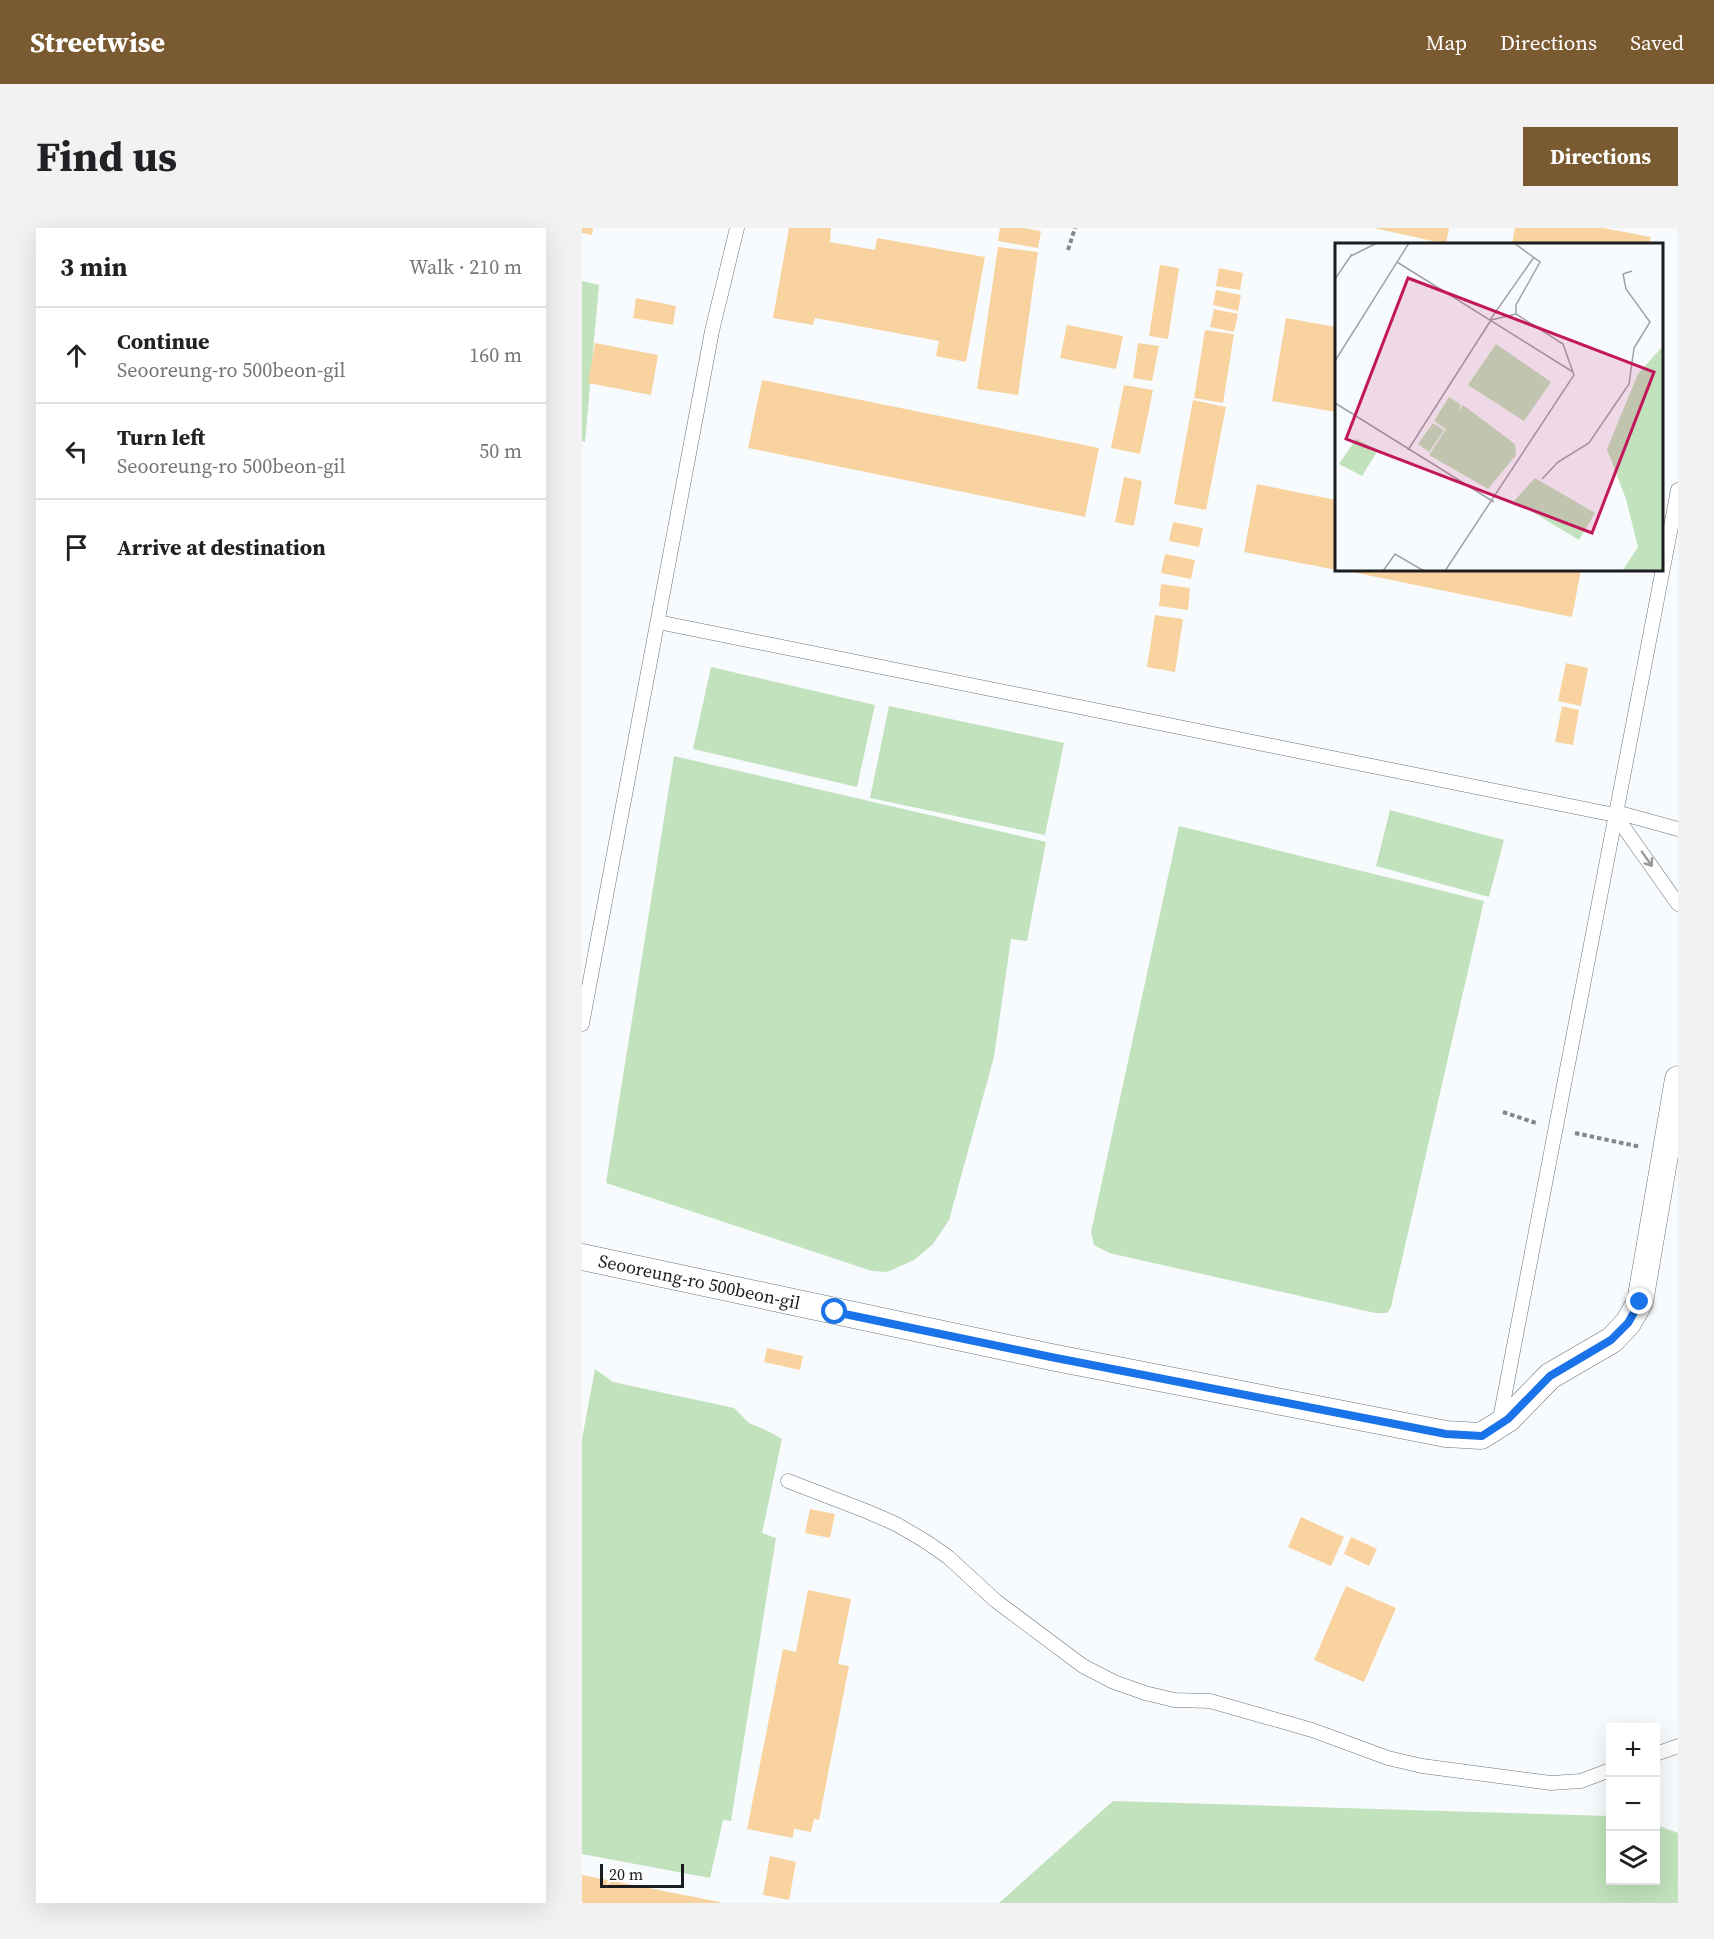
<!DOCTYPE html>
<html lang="en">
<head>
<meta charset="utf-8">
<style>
	body { margin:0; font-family:"Source Serif 4",serif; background:#f2f2f2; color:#202124 }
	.controls { position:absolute; right:18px; bottom:18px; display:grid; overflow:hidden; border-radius:0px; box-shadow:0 6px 24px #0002 }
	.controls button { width:54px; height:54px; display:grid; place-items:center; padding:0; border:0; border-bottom:2px solid #e0e0e0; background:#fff; color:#202124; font:30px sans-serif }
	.scale { position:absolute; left:18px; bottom:15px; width:84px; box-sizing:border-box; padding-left:6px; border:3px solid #1b1d1f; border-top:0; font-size:16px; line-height:21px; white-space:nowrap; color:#1b1d1f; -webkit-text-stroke:4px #fff; paint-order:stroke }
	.stop { position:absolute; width:18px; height:18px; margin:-14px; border:4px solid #1a73e8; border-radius:50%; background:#fff }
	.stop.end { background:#1a73e8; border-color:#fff; box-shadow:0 2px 6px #0008 }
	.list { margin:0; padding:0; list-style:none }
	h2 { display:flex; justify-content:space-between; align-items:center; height:78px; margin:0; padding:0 24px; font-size:26px }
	h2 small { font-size:20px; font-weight:400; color:#757577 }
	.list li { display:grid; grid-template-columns:39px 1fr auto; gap:18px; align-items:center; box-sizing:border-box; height:96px; padding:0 24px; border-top:2px solid #e0e0e0 }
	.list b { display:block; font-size:22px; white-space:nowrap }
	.list p { margin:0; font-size:20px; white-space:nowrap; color:#757577 }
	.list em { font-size:20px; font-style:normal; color:#757577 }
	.icon { flex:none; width:33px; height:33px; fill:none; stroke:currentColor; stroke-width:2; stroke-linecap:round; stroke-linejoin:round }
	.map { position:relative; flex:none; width:1096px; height:1675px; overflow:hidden; border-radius:0px }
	header { display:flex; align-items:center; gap:36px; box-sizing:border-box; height:84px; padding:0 30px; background:#7a5a30; color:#fff }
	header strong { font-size:28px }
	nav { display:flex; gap:33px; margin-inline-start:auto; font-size:21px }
	.intro { display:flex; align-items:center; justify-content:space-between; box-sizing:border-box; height:144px; padding:0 36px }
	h1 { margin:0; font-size:42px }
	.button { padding:15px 27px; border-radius:0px; background:#7a5a30; color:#fff; font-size:21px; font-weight:700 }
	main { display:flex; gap:36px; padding:0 36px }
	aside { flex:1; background:#fff; border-radius:0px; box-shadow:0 6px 24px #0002 }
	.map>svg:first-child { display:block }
	.green { fill:#c1e2bc }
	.building { fill:#f8d3a0 }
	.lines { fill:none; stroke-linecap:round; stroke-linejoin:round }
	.service-casing { stroke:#6c7177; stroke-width:15 }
	.minor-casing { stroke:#6c7177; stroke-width:27 }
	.path { stroke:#848789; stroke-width:4; stroke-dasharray:4.5 3; stroke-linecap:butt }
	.service { stroke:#fff; stroke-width:14 }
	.minor { stroke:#fff; stroke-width:26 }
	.oneway { stroke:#98999a }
	.route { stroke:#1a73e8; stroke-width:8 }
	.labels { text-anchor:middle; stroke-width:4.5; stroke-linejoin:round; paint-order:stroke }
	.street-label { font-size:18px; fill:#1b1d1f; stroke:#fff }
	.inset-road { fill:none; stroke:#a0a2a5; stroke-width:1.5 }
	.view { fill:#c2185b; fill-opacity:0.15; stroke:#c2185b; stroke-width:3 }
	.inset-edge { fill:none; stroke:#1b1d1f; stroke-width:3 }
</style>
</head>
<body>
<header>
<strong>Streetwise</strong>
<nav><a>Map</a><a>Directions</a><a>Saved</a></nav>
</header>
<div class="intro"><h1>Find us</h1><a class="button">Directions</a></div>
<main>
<aside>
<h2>3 min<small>Walk · 210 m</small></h2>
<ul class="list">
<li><svg class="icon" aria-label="ahead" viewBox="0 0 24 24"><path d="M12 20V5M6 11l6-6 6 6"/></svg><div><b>Continue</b><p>Seooreung-ro 500beon-gil</p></div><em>160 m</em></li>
<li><svg class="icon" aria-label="left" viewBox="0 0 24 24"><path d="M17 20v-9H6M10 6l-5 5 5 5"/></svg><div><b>Turn left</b><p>Seooreung-ro 500beon-gil</p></div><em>50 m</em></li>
<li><svg class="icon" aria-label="arrive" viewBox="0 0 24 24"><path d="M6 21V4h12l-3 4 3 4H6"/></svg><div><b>Arrive at destination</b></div></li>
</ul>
</aside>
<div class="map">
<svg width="1096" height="1675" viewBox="0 0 1096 1675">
	<rect width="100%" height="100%" fill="#f8fbfe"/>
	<path class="green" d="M 0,53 L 17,57 L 3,214 L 0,213 Z
		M 129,439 L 293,477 L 275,559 L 111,521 Z
		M 307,478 L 482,515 L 463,607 L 288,570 Z
		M 92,528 L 464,614 L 445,713 L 429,711 L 412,829 L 367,992 L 351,1016 L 332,1032 L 305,1044 L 290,1043 L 24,955 Z
		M 808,582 L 922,612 L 907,669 L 794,638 Z
		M 597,598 L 902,673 L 809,1079 L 805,1085 L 793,1085 L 527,1025 L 512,1017 L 509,1004 Z
		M 13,1141 L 31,1154 L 152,1180 L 167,1195 L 184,1202 L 200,1211 L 180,1305 L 194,1310 L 149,1593 L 141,1592 L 128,1650 L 0,1626 L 0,1211 Z
		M 531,1573 L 1028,1588 L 1028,1652 L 1074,1652 L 1074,1597 L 1096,1605 L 1096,1675 L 417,1675 Z"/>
	<path class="building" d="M 0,0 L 11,0 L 10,7 L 0,5 Z
		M 207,0 L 249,0 L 248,14 L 293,22 L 295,10 L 403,29 L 384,134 L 354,128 L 357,113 L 233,90 L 231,97 L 191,90 Z
		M 418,0 L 441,0 L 459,3 L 456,20 L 416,13 Z
		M 792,0 L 867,0 L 864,16 Z
		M 933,0 L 1021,0 L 1069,9 L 1067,16 L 930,16 Z
		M 416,19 L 456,24 L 436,167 L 395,161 Z
		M 578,37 L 597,40 L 586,111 L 567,108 Z
		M 637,40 L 661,45 L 658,62 L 634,58 Z
		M 634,62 L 659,67 L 656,83 L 631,77 Z
		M 54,70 L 94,78 L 91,97 L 51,90 Z
		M 632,81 L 656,86 L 652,104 L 628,99 Z
		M 704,90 L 754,99 L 754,184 L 690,173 Z
		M 485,97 L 541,108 L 534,141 L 478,130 Z
		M 623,102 L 652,106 L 641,175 L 612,170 Z
		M 13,115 L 76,127 L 69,167 L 6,155 Z
		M 556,115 L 577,118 L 570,153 L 551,150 Z
		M 180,152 L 517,220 L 503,289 L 166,220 Z
		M 542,157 L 571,162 L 558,226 L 529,220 Z
		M 611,172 L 644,179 L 624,282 L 592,276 Z
		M 542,249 L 560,253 L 552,298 L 533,294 Z
		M 675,256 L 754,272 L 754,342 L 662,324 Z
		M 591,294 L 621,300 L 617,319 L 587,313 Z
		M 583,326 L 613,332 L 609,351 L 579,345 Z
		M 760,342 L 999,342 L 990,389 Z
		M 579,356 L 608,360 L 606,382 L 577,378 Z
		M 573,387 L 601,391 L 593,444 L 565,439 Z
		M 984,435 L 1006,440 L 999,478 L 976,473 Z
		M 980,478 L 997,482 L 991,517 L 973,514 Z
		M 185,1120 L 221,1128 L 218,1142 L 182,1134 Z
		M 228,1281 L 253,1286 L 248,1310 L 223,1305 Z
		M 719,1289 L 762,1309 L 749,1338 L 706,1319 Z
		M 769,1309 L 795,1321 L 787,1338 L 762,1326 Z
		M 764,1358 L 814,1380 L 782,1454 L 732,1432 Z
		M 226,1362 L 269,1371 L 256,1436 L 267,1438 L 237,1592 L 232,1591 L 229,1604 L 212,1601 L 211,1610 L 165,1601 L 201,1421 L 214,1424 Z
		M 188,1628 L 214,1634 L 207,1672 L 181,1667 Z
		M 0,1647 L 138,1674 L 138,1675 L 0,1675 Z"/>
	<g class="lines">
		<g class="service-casing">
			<path id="service" d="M 76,394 L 1033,587 L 1096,676
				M 1034,584 L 1096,601
				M 0,796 L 130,103 L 155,0
				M 917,1196 L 1096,262
				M 206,1253 L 284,1283 L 314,1296 L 343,1313 L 366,1329 L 414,1373 L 501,1438 L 532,1454 L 563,1465 L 592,1472 L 628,1473 L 730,1502 L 806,1530 L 840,1538 L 969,1555 L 999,1553 L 1028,1542
				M 1074,1526 L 1096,1518"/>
		</g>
		<g class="minor-casing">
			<g id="minor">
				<path id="s1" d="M 0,1029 L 469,1129 L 864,1206 L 899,1208 L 926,1191 L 968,1148 L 1030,1112 L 1046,1095 L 1058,1074 L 1096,851"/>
			</g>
		</g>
		<path class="path" d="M 486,22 L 493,0
			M 921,884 L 954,895
			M 993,905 L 1059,919"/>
		<use href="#service" class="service"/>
		<use href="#minor" class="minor"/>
	</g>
	<defs><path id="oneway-shaft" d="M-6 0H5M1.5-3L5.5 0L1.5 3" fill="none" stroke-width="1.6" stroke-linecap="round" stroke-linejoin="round" transform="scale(1.5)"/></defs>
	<use class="oneway" href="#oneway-shaft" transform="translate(1065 631) rotate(55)"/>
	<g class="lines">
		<path class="route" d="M 253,1084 L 469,1129 L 864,1206 L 900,1208 L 926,1191 L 968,1148 L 1029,1112 L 1046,1095 L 1058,1074"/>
	</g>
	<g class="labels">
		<g class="street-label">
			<text dy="6" stroke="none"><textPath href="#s1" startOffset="120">Seooreung-ro 500beon-gil</textPath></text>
		</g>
	</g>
	<g transform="translate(753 15)">
		<rect width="328" height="328" fill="#f8fbfe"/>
		<path d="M 161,101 L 216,139 L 189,178 L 133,142 ZM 328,103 L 328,328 L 287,328 L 303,304 L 291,256 L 272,206 L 303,131 ZM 114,154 L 126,162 L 122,170 L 128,162 L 180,201 L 181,212 L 153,246 L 94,212 L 111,186 L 99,178 ZM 98,180 L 109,187 L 94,209 L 83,201 ZM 21,196 L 43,207 L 27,233 L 4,221 ZM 200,235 L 260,270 L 244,297 L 179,258 Z" fill="#c1e2bc"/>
		<path class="inset-road" d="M 16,13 L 42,0M 62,19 L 238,129M 0,36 L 17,11M 155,77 L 199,14M 0,118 L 74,0M 0,160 L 159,259M 73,207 L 156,77 L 181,71M 207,236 L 223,219 L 254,200 L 294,141 L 299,105 L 315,79 L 291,46 L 288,31 L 297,28M 48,328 L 60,311 L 89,328M 110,328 L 239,132 L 228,101 L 181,71 L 181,62 L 205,19 L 179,0"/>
		<path class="view" d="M 73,35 L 319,129 L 257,290 L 11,196 Z"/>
		<rect width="328" height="328" class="inset-edge"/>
	</g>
</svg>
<div class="controls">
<button>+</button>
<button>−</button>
<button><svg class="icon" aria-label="layers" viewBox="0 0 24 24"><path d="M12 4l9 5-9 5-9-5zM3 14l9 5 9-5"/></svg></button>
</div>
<div class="scale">20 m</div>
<div class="stop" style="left:253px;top:1084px"></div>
<div class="stop end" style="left:1058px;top:1074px"></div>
</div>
</main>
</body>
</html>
